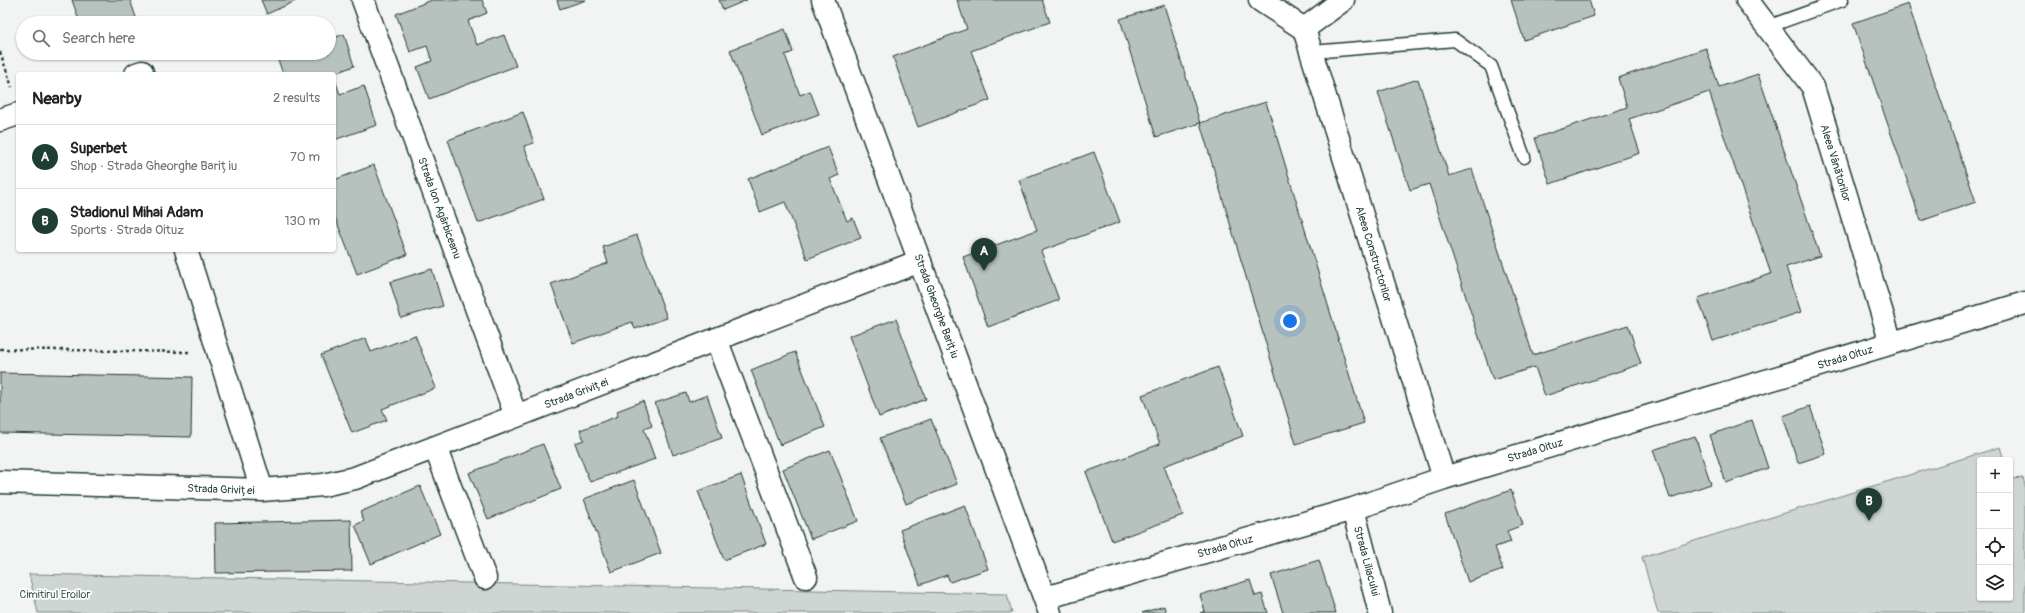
<!DOCTYPE html>
<html lang="en">
<head>
<meta charset="utf-8">
<style>
	body { margin:0; font-family:Pangolin,sans-serif; background:#f2f2f2; color:#202124 }
	.controls { position:absolute; right:12px; bottom:12px; display:grid; overflow:hidden; border-radius:4px; box-shadow:0 1px 3px #0004 }
	.controls button { width:36px; height:36px; display:grid; place-items:center; padding:0; border:0; border-bottom:1px solid #e0e0e0; background:#fff; color:#202124; font:20px sans-serif }
	.you { position:absolute; left:1290px; top:321px; width:14px; height:14px; margin:-10px; border:3px solid #fff; border-radius:50%; background:#1a73e8; box-shadow:0 0 0 6px #1a73e833 }
	.badge { display:grid; place-items:center; width:26px; height:26px; border-radius:50%; background:#1f3d34; color:#fff; font-size:13px; font-weight:700 }
	.pin { position:absolute; translate:-50% -33px; filter:drop-shadow(0 1px 2px #0008) }
	.pin::after { content:''; position:absolute; top:21px; width:14px; height:12px; background:inherit; clip-path:polygon(0 0,100% 0,50% 100%) }
	.list { margin:0; padding:0; list-style:none }
	h2 { display:flex; justify-content:space-between; align-items:center; height:52px; margin:0; padding:0 16px; font-size:17px }
	h2 small { font-size:13px; font-weight:400; color:#757577 }
	.list li { display:grid; grid-template-columns:26px 1fr auto; gap:12px; align-items:center; box-sizing:border-box; height:64px; padding:0 16px; border-top:1px solid #e0e0e0 }
	.list b { display:block; font-size:15px; white-space:nowrap }
	.list p { margin:0; font-size:13px; white-space:nowrap; color:#757577 }
	.list em { font-size:13px; font-style:normal; color:#757577 }
	.icon { flex:none; width:22px; height:22px; fill:none; stroke:currentColor; stroke-width:2; stroke-linecap:round; stroke-linejoin:round }
	.map { position:relative; flex:none; width:2025px; height:613px; overflow:hidden }
	.search { position:absolute; background:#fff; box-shadow:0 1px 3px #0004; left:16px; top:16px; width:320px; height:44px; display:flex; align-items:center; gap:10px; box-sizing:border-box; padding:0 14px; border-radius:22px; color:#757577; font-size:15px }
	.panel { position:absolute; background:#fff; box-shadow:0 1px 3px #0004; left:16px; top:72px; width:320px; height:180px; border-radius:4px }
	.map>svg:first-child { display:block }
	.green { fill:#ced5d3; stroke:#768984 }
	.building { fill:#b7c1bd; stroke:#1f3d34 }
	.lines { fill:none; stroke-linecap:round; stroke-linejoin:round }
	.lane-casing { stroke:#1f3d34; stroke-width:15 }
	.street-casing { stroke:#1f3d34; stroke-width:25 }
	.secondary-casing { stroke:#1f3d34; stroke-width:25 }
	.path { stroke:#1f3d34; stroke-width:2.5; stroke-dasharray:3 3; stroke-linecap:butt }
	.lane { stroke:#fff; stroke-width:12 }
	.street { stroke:#fff; stroke-width:22 }
	.secondary { stroke:#fff; stroke-width:22 }
	.labels { text-anchor:middle; stroke-width:3.5; stroke-linejoin:round; paint-order:stroke }
	.street-label { font-size:11px; fill:#1f3d34; stroke:#fff }
	.park-label { font-size:11px; fill:#425b54; stroke:#fff }
</style>
</head>
<body>
<div class="map">
<svg width="2025" height="613" viewBox="0 0 2025 613">
	<rect width="100%" height="100%" fill="#f2f3f3"/>
	<filter id="ink" filterUnits="userSpaceOnUse"><feTurbulence type="fractalNoise" baseFrequency=".025" numOctaves="2"/><feDisplacementMap in="SourceGraphic" scale="8" xChannelSelector="R" yChannelSelector="G"/><feConvolveMatrix kernelMatrix="1 2 1 2 8 2 1 2 1" color-interpolation-filters="sRGB"/></filter>
	<g filter="url(#ink)">
		<path class="green" d="M 2000,447 L 2004,460 L 1980,460 L 1980,598 L 2010,598 L 2010,479 L 2023,478 L 2025,485 L 2025,613 L 1658,613 L 1642,557 Z
			M 29,574 L 1007,594 L 1012,613 L 38,613 Z"/>
		<path class="building" d="M 72,0 L 130,0 L 138,23 L 80,23 Z
			M 261,0 L 298,0 L 267,14 Z
			M 432,0 L 482,0 L 487,13 L 468,21 L 477,45 L 504,35 L 516,66 L 429,99 L 417,67 L 432,61 L 427,46 L 410,52 L 396,14 Z
			M 557,0 L 586,0 L 560,9 Z
			M 719,0 L 747,0 L 723,10 Z
			M 957,0 L 1042,0 L 1050,22 L 971,51 L 990,100 L 918,127 L 893,57 L 967,29 Z
			M 1511,0 L 1589,0 L 1594,16 L 1524,40 Z
			M 1908,4 L 1976,202 L 1921,221 L 1853,23 Z
			M 1164,5 L 1200,123 L 1156,137 L 1120,19 Z
			M 785,29 L 793,52 L 785,55 L 800,95 L 810,91 L 819,114 L 762,135 L 730,50 Z
			M 344,34 L 354,66 L 333,74 L 283,74 L 277,57 L 289,53 L 329,53 L 329,40 Z
			M 1706,48 L 1719,87 L 1758,74 L 1820,256 L 1786,267 L 1801,312 L 1713,341 L 1698,298 L 1771,274 L 1709,92 L 1629,119 L 1640,153 L 1550,184 L 1535,138 L 1627,107 L 1618,78 Z
			M 334,77 L 340,94 L 364,86 L 377,125 L 334,140 Z
			M 1418,79 L 1449,176 L 1472,169 L 1533,355 L 1628,325 L 1641,364 L 1545,396 L 1535,367 L 1493,380 L 1429,184 L 1410,190 L 1378,92 Z
			M 1266,102 L 1364,423 L 1296,444 L 1200,123 Z
			M 523,112 L 534,143 L 524,146 L 544,199 L 478,223 L 448,140 Z
			M 828,147 L 839,175 L 830,179 L 847,221 L 853,218 L 861,238 L 807,259 L 785,202 L 760,212 L 748,179 Z
			M 1094,152 L 1120,222 L 1041,251 L 1059,300 L 988,327 L 963,257 L 1037,230 L 1019,180 Z
			M 374,165 L 407,255 L 357,274 L 335,217 L 334,217 L 334,180 Z
			M 637,235 L 667,318 L 635,329 L 632,322 L 573,343 L 551,284 L 608,263 L 603,247 Z
			M 432,269 L 443,306 L 401,318 L 390,282 Z
			M 896,319 L 926,399 L 879,417 L 849,336 Z
			M 415,335 L 436,388 L 382,409 L 387,420 L 352,433 L 321,355 L 366,338 L 371,352 Z
			M 795,352 L 825,427 L 780,445 L 751,370 Z
			M 1218,367 L 1243,436 L 1164,466 L 1183,515 L 1112,541 L 1086,472 L 1160,444 L 1142,395 Z
			M 0,373 L 192,377 L 191,437 L 0,433 Z
			M 686,393 L 689,402 L 707,395 L 722,438 L 673,455 L 655,403 Z
			M 643,401 L 652,426 L 644,429 L 655,459 L 590,482 L 575,443 L 584,440 L 580,430 L 618,416 L 617,411 Z
			M 1810,406 L 1826,454 L 1798,463 L 1783,416 Z
			M 931,419 L 957,484 L 906,504 L 880,438 Z
			M 1752,420 L 1768,468 L 1726,483 L 1710,435 Z
			M 1695,436 L 1711,484 L 1670,498 L 1653,450 Z
			M 543,444 L 561,489 L 488,519 L 469,473 Z
			M 830,450 L 858,521 L 811,539 L 783,469 Z
			M 741,475 L 766,544 L 724,560 L 698,491 Z
			M 634,480 L 661,553 L 611,572 L 584,499 Z
			M 420,486 L 440,534 L 371,564 L 355,525 L 364,521 L 360,512 Z
			M 1511,490 L 1523,525 L 1507,531 L 1511,542 L 1495,547 L 1503,570 L 1468,582 L 1445,514 Z
			M 965,505 L 988,569 L 950,582 L 947,575 L 920,585 L 900,530 Z
			M 351,520 L 352,571 L 216,573 L 215,523 Z
			M 1319,560 L 1336,613 L 1283,613 L 1271,575 Z
			M 1250,580 L 1255,596 L 1262,594 L 1268,613 L 1200,613 L 1205,611 L 1200,595 Z
			M 1164,606 L 1166,613 L 1142,613 Z"/>
		<g class="lines">
			<g class="lane-casing">
				<path id="lane" d="M 1767,27 L 1842,0
					M 1312,52 L 1455,40 L 1491,66 L 1524,157"/>
			</g>
			<g class="street-casing">
				<path id="street" d="M 363,0 L 516,416
					M 1260,0 L 1304,29 L 1343,0
					M 1747,0 L 1813,87 L 1891,343
					M 1304,29 L 1444,478
					M 136,74 L 142,72
					M 0,120 L 18,114
					M 186,250 L 262,490
					M 716,339 L 806,577
					M 435,447 L 485,578
					M 0,482 L 262,490 L 323,485 L 355,478 L 920,261
					M 1353,509 L 1380,613
					M 1045,598 L 1353,509 L 1444,478 L 2025,303"/>
			</g>
			<g class="secondary-casing">
				<path id="secondary" d="M 823,0 L 1050,613"/>
			</g>
			<path class="path" d="M 0,52 L 12,87
				M 0,349 L 189,352"/>
			<use href="#lane" class="lane"/>
			<use href="#street" class="street"/>
			<use href="#secondary" class="secondary"/>
		</g>
	</g>
	<g class="labels">
		<g class="street-label">
			<text transform="translate(1836 163) rotate(73)" y="4">Aleea Vânătorilor</text>
			<text transform="translate(440 208) rotate(70)" y="4">Strada Ion Agârbiceanu</text>
			<text transform="translate(1374 254) rotate(73)" y="4">Aleea Constructorilor</text>
			<text transform="translate(937 306) rotate(70)" y="4">Strada Gheorghe Barițiu</text>
			<text transform="translate(1845 357) rotate(-17)" y="4">Strada Oituz</text>
			<text transform="translate(576 393) rotate(-21)" y="4">Strada Griviței</text>
			<text transform="translate(1535 450) rotate(-17)" y="4">Strada Oituz</text>
			<text transform="translate(221 489) rotate(2)" y="4">Strada Griviței</text>
			<text transform="translate(1225 546) rotate(-16)" y="4">Strada Oituz</text>
			<text transform="translate(1367 561) rotate(75)" y="4">Strada Liliacului</text>
		</g>
		<g class="park-label">
			<text x="55" y="598">Cimitirul Eroilor</text>
		</g>
	</g>
</svg>
<div class="controls">
<button>+</button>
<button>−</button>
<button><svg class="icon" aria-label="locate" viewBox="0 0 24 24"><circle cx="12" cy="12" r="6"/><path d="M12 2v4M12 18v4M2 12h4M18 12h4"/></svg></button>
<button><svg class="icon" aria-label="layers" viewBox="0 0 24 24"><path d="M12 4l9 5-9 5-9-5zM3 14l9 5 9-5"/></svg></button>
</div>
<div class="you"></div>
<div class="pin badge" style="left:984px;top:271px">A</div>
<div class="pin badge" style="left:1869px;top:521px">B</div>
<div class="search"><svg class="icon" aria-label="search" viewBox="0 0 24 24"><circle cx="10" cy="10" r="6"/><path d="M15 15l6 6"/></svg>Search here</div>
<section class="panel">
<h2>Nearby<small>2 results</small></h2>
<ul class="list">
<li><span class="badge">A</span><div><b>Superbet</b><p>Shop · Strada Gheorghe Barițiu</p></div><em>70 m</em></li>
<li><span class="badge">B</span><div><b>Stadionul Mihai Adam</b><p>Sports · Strada Oituz</p></div><em>130 m</em></li>
</ul>
</section>
</div>
</body>
</html>
